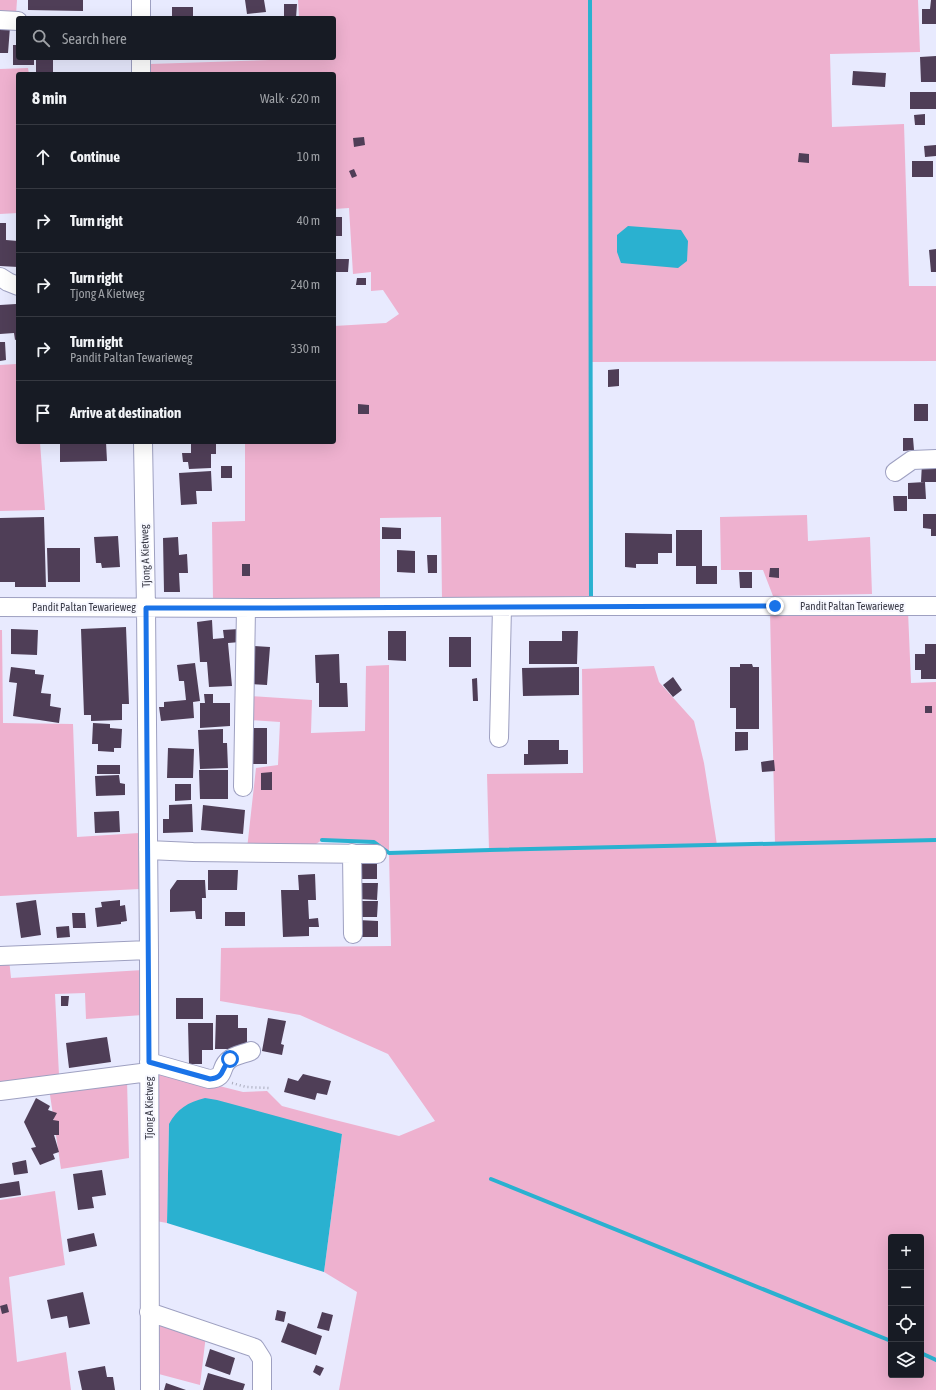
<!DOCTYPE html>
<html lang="en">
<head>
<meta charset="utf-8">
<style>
	body { margin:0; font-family:"Asap Condensed",sans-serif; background:#242831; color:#f1f3f6 }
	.controls { position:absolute; right:12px; bottom:12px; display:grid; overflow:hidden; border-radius:4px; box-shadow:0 4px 16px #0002 }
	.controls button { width:36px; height:36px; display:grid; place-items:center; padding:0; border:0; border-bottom:1px solid #363941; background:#171b24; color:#f1f3f6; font:20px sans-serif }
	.stop { position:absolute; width:12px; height:12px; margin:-9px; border:3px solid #1a73e8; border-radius:50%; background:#fff }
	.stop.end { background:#1a73e8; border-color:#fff; box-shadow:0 1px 4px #0008 }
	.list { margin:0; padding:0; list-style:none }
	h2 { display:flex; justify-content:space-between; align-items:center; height:52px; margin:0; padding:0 16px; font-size:17px }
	h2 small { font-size:13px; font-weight:400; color:#9ea1a6 }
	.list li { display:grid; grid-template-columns:26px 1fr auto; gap:12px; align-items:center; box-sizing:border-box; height:64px; padding:0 16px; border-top:1px solid #363941 }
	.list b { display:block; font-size:15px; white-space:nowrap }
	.list p { margin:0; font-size:13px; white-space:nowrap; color:#9ea1a6 }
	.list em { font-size:13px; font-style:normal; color:#9ea1a6 }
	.icon { flex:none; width:22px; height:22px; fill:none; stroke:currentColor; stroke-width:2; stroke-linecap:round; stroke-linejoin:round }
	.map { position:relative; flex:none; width:936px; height:1390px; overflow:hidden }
	.search { position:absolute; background:#171b24; box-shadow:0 4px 16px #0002; left:16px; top:16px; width:320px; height:44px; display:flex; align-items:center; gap:10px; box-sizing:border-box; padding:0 14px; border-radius:4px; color:#9ea1a6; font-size:15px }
	.panel { position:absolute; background:#171b24; box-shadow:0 4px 16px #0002; left:16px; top:72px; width:320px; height:372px; border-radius:4px }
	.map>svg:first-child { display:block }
	.green { fill:#eeb1cf; fill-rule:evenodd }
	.water { fill:#2ab1d0 }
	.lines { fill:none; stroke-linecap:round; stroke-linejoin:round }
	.stream { stroke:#2ab1d0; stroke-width:4 }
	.building { fill:#4f3e57 }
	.minor-casing { stroke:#9ea0c1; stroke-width:20 }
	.path { stroke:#a8aabb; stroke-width:2.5; stroke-dasharray:1 3; stroke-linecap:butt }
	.minor { stroke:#fff; stroke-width:18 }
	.route { stroke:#1a73e8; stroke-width:5 }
	.labels { text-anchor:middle; stroke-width:4; stroke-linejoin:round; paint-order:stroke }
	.street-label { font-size:11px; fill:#393a47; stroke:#f7f8ff }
</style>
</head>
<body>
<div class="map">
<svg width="936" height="1390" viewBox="0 0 936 1390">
	<rect width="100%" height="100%" fill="#e8eafe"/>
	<path class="green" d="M 0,0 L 17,0 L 16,15 L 0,15 Z
		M 298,0 L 918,0 L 920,52 L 830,54 L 832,127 L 904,124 L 909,286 L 936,286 L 936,361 L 590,362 L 591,596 L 442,601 L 441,517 L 380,518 L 380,599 L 213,602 L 212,522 L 245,521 L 245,442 L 334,442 L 334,326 L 386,323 L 399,314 L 383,290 L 371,291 L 371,272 L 353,274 L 349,208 L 334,209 L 334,74 L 150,74 L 150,64 L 301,59 L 301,58 L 334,58 L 334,18 L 299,18 Z
		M 28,68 L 29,74 L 18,74 L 18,213 L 0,214 L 0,69 Z
		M 17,346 L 18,346 L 18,442 L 40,442 L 45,510 L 0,511 L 0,365 L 16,364 Z
		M 807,515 L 808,541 L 870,537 L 872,594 L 773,596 L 763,570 L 721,570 L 720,517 Z
		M 770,611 L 908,611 L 911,683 L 936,682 L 936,1390 L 339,1390 L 357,1292 L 324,1272 L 342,1134 L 169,1124 L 167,1223 L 156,1221 L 156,1070 L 243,1092 L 267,1091 L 282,1106 L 327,1118 L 399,1136 L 435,1121 L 388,1054 L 300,1015 L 220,1001 L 221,948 L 391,946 L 389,853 L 381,846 L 374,842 L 322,840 L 310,848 L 247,849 L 256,768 L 278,765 L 280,722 L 249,720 L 249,696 L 312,700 L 311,733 L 365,731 L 366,666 L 389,665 L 389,853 L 489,850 L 487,774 L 583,773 L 582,669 L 654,666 L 659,682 L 694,721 L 704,763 L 717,845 L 775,844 ZM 891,1237 L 921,1237 L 921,1375 L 891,1375 Z
		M 0,630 L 2,630 L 3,723 L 73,724 L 77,837 L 139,833 L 140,889 L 0,896 Z
		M 0,959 L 9,959 L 11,978 L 143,970 L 143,1015 L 86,1019 L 85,993 L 55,994 L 59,1075 L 0,1083 Z
		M 127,1080 L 129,1158 L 61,1169 L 49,1088 Z
		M 55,1191 L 65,1265 L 9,1277 L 17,1362 L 66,1352 L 71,1390 L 0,1390 L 0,1200 Z
		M 157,1320 L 206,1335 L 200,1385 L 155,1373 Z"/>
	<path class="water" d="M 628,226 L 681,230 L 688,241 L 687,261 L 678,268 L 621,263 L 617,252 L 617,235 Z
		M 205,1098 L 217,1100 L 342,1134 L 324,1272 L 167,1223 L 169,1124 C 177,1109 188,1102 205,1098 Z"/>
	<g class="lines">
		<path class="stream" d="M 590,0 L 591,596
			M 322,840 L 374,842 L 389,853 L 490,850 L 936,840
			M 491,1179 L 891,1341
			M 921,1353 L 936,1360"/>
	</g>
	<path class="building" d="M 28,0 L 83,0 L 83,11 L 28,10 Z
		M 245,0 L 264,0 L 266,12 L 247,14 Z
		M 931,0 L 936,0 L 936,24 L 922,24 L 922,9 L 930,9 Z
		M 284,4 L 297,4 L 296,18 L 284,18 Z
		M 172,7 L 193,7 L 193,18 L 172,18 Z
		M 0,26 L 10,27 L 8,53 L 0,53 Z
		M 13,45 L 18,45 L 18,58 L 34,58 L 34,65 L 13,65 Z
		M 936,56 L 936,82 L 921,82 L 920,57 Z
		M 36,59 L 53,59 L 53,74 L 36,74 Z
		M 853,71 L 886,73 L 885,87 L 852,85 Z
		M 910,92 L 936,92 L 936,109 L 910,109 Z
		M 925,114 L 925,125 L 915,125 L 914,115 Z
		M 364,137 L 365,145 L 354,147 L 353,138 Z
		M 936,145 L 936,156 L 925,157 L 924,146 Z
		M 799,153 L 809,154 L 809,163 L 798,162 Z
		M 912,161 L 933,161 L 933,177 L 912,177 Z
		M 354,169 L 357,176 L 352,178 L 349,171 Z
		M 334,217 L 342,217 L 342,236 L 334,236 Z
		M 0,223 L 6,223 L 6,240 L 18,241 L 18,267 L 0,266 Z
		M 936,249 L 936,272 L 931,272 L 929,250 Z
		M 334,259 L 349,259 L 348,272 L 334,272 Z
		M 357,278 L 366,278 L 366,285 L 356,285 Z
		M 16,304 L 16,309 L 18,309 L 18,339 L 15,340 L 14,333 L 0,334 L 0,305 Z
		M 0,342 L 5,342 L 6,360 L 0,361 Z
		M 619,369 L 619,386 L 608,387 L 608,370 Z
		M 358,404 L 369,405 L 369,414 L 358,414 Z
		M 914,404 L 928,404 L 928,421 L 914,421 Z
		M 903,438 L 913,438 L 914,450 L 903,451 Z
		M 60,442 L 106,442 L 107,461 L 60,462 Z
		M 216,443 L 216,454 L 211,454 L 211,468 L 189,469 L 188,462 L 183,462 L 182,453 L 191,453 L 191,444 Z
		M 922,463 L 936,464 L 936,482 L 921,482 Z
		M 221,466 L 232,466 L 232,478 L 221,478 Z
		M 211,471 L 212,491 L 196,491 L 197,504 L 181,505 L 179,473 Z
		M 925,482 L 926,499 L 908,499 L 908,483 Z
		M 893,496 L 907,496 L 907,511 L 894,511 Z
		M 923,514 L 936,514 L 936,536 L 931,536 L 931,529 L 923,528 Z
		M 44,517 L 46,587 L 15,587 L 15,582 L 0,582 L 0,518 Z
		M 382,527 L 401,528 L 401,539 L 382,539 Z
		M 676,530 L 702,530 L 702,566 L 717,566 L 717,584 L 696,584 L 696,566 L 676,566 Z
		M 625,533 L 672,534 L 672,553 L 658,553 L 658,564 L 636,564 L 636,568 L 625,567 Z
		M 118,536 L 120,567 L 102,568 L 101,563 L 96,563 L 94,537 Z
		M 178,537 L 179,555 L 187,554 L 188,573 L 179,573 L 180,592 L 164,592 L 163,538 Z
		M 47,548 L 80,548 L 80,582 L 48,582 Z
		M 397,550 L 415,551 L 415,573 L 397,572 Z
		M 427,555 L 437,555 L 437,573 L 428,573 Z
		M 242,564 L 250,564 L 250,576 L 242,576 Z
		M 770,568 L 779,568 L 779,578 L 769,577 Z
		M 739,572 L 752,572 L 752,588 L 740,588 Z
		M 212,620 L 213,639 L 224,638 L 223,630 L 239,629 L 240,642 L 228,643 L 232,686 L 209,687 L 207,662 L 200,662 L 197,622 Z
		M 126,627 L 129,704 L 122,704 L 122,720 L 91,721 L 91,715 L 84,715 L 81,629 Z
		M 11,629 L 38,630 L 37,655 L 11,654 Z
		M 388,631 L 406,631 L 406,661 L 388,660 Z
		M 562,631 L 578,631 L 577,664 L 529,664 L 529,641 L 562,641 Z
		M 449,637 L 471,637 L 471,667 L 449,667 Z
		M 925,644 L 936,644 L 936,679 L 921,679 L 921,670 L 915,670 L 915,654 L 925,654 Z
		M 252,646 L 270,647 L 267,685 L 252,684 Z
		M 339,654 L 340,683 L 347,683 L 348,707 L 319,707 L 319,683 L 316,683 L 315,655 Z
		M 195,663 L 200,701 L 193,702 L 194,718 L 161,721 L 159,707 L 164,707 L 164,702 L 186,700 L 184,681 L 179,681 L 177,665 Z
		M 740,664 L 752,664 L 753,667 L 759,667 L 759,729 L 736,729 L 736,708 L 730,708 L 730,667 L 740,667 Z
		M 11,667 L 35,670 L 35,674 L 44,675 L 41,693 L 51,694 L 50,706 L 61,708 L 59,723 L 13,716 L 17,683 L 9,682 Z
		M 579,667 L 579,695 L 523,696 L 522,668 Z
		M 673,677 L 682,690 L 673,697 L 663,685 Z
		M 477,678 L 478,701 L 473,701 L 472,679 Z
		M 204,694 L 213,694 L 213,703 L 230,703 L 230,726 L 200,728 L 200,703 L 205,703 Z
		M 925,706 L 932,706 L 932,713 L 925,713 Z
		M 93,723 L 110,724 L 110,728 L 122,729 L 121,748 L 114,748 L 114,752 L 98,751 L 98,744 L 92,744 Z
		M 249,728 L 267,728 L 267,764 L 249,764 Z
		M 223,729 L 223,743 L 227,743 L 228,768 L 200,769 L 198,730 Z
		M 735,732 L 748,732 L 748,750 L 735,751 Z
		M 528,740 L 559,740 L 559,750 L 568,750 L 568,764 L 524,765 L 524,754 L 528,754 Z
		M 168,748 L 194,749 L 193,778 L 167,778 Z
		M 774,760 L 775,771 L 762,772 L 761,762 Z
		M 97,765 L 120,765 L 120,774 L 97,774 Z
		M 199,770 L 228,770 L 228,799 L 200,799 Z
		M 272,772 L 272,790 L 261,790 L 261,773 Z
		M 119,775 L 120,783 L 125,784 L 125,795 L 96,796 L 95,776 Z
		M 175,784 L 191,784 L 191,800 L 175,801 Z
		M 192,804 L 193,832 L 163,833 L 163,819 L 169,819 L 169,805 Z
		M 203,805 L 245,810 L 243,834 L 201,830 Z
		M 119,811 L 120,832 L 95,833 L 94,812 Z
		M 357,863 L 377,863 L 377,879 L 357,879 Z
		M 208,870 L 238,870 L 237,890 L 208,890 Z
		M 315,874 L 316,900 L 308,900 L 309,919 L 318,918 L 319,927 L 309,927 L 309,936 L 283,937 L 281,890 L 299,890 L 298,875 Z
		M 177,880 L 205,880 L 206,898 L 202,898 L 202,919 L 196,919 L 195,911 L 170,912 L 170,890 Z
		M 358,883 L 378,883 L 377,900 L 358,899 Z
		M 36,900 L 41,935 L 21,938 L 16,903 Z
		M 120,900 L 120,906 L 125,905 L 127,921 L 121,922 L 121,924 L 97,927 L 95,908 L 102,907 L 101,902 Z
		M 358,901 L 378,901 L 377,917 L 358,917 Z
		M 225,912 L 245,912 L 245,926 L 225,926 Z
		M 72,913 L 85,913 L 86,928 L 73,928 Z
		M 358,920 L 378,921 L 378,937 L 358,937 Z
		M 69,926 L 70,937 L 57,938 L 56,927 Z
		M 61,996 L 69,996 L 68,1006 L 61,1006 Z
		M 176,998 L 203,998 L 203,1019 L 176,1019 Z
		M 216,1015 L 238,1015 L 238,1028 L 247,1028 L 247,1044 L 240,1044 L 240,1049 L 215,1049 Z
		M 268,1018 L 286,1021 L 281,1044 L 284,1045 L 282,1055 L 262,1051 Z
		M 188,1023 L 213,1023 L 213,1050 L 202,1050 L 202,1064 L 189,1064 Z
		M 107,1037 L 111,1062 L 69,1068 L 66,1043 Z
		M 303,1074 L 331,1081 L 327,1095 L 317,1093 L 315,1100 L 284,1092 L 288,1078 L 298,1081 Z
		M 36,1098 L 50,1106 L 48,1110 L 57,1113 L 53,1120 L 59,1121 L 59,1135 L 54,1135 L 59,1152 L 53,1154 L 55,1159 L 40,1165 L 31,1148 L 36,1147 L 24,1122 Z
		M 26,1160 L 28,1173 L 14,1175 L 12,1163 Z
		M 102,1170 L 106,1195 L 92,1197 L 94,1208 L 78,1210 L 73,1174 Z
		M 19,1181 L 21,1195 L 0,1198 L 0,1184 Z
		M 94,1233 L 97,1246 L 69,1252 L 67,1239 Z
		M 83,1292 L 90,1324 L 69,1328 L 67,1316 L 51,1319 L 47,1300 Z
		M 7,1304 L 9,1312 L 2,1314 L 0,1306 Z
		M 277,1310 L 286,1312 L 284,1322 L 275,1320 Z
		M 322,1312 L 333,1315 L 329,1331 L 317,1328 Z
		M 288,1323 L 322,1336 L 316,1355 L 281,1342 Z
		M 210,1349 L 235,1358 L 230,1375 L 205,1366 Z
		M 316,1365 L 324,1368 L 320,1376 L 313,1372 Z
		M 105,1366 L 107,1377 L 113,1377 L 115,1390 L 82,1390 L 78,1371 Z
		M 208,1373 L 245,1384 L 243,1390 L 203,1390 Z
		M 166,1383 L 186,1390 L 164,1390 Z"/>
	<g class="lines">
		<g class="minor-casing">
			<path id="minor" d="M 141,0 L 141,18
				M 0,20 L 18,21
				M 141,58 L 141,74
				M 0,277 L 8,282 L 18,286
				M 143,442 L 146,608 L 149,950 L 150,1390
				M 895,472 L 912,460 L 936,459
				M 0,607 L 274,608 L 591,606 L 936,606
				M 499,738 L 502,607
				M 243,787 L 246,608
				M 148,850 L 193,852 L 377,854
				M 352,853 L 353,934
				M 0,956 L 149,950
				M 149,1062 L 209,1079 C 227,1078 219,1067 229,1060 C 234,1055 244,1054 251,1051
				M 0,1091 L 149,1072
				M 149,1312 L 255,1348 L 262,1359 L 262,1390"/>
		</g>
		<path class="path" d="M 232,1083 L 246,1087 L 269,1088"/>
		<use href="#minor" class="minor"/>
	</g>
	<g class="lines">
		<path class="route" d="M 230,1059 C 221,1068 225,1078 210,1079 L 149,1062 L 146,608 L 274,608 L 775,606"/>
	</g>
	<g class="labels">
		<g class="street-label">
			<text transform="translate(145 556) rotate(-92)" y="4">Tjong A Kietweg</text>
			<text x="852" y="610">Pandit Paltan Tewarieweg</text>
			<text x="84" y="611">Pandit Paltan Tewarieweg</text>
			<text transform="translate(149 1108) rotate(-90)" y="4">Tjong A Kietweg</text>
		</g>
	</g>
</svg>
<div class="controls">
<button>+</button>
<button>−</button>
<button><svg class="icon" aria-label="locate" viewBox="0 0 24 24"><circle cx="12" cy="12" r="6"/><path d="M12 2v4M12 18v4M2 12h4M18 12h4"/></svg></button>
<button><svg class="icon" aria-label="layers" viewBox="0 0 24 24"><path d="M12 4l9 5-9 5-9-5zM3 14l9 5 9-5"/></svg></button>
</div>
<div class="stop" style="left:230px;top:1059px"></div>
<div class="stop end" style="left:775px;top:606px"></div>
<div class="search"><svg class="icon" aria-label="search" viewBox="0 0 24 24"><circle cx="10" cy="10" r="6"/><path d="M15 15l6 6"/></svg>Search here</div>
<section class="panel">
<h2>8 min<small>Walk · 620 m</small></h2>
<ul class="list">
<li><svg class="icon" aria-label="ahead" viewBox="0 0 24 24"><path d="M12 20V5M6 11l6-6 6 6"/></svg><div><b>Continue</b></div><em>10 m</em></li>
<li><svg class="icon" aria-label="right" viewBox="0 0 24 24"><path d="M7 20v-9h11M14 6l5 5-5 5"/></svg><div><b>Turn right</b></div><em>40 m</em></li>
<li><svg class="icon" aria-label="right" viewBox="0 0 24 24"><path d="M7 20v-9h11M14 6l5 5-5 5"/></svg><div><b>Turn right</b><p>Tjong A Kietweg</p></div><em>240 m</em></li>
<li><svg class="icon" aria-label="right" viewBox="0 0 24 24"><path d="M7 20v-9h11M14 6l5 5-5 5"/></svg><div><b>Turn right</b><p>Pandit Paltan Tewarieweg</p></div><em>330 m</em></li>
<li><svg class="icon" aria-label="arrive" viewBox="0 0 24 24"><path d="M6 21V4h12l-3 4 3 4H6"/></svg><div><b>Arrive at destination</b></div></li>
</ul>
</section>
</div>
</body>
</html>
